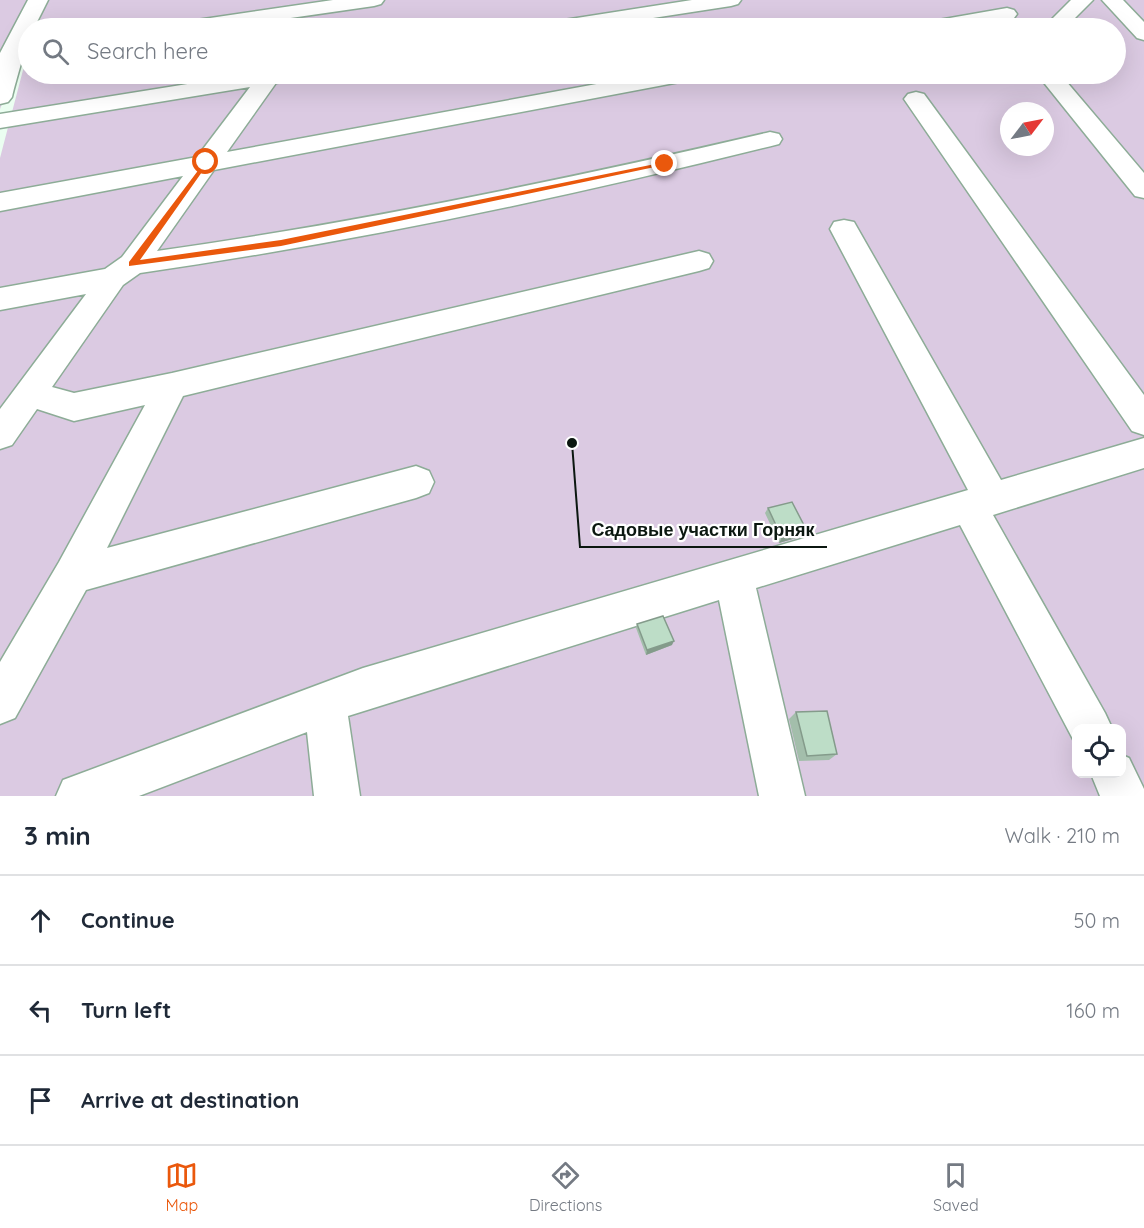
<!DOCTYPE html>
<html lang="en">
<head>
<meta charset="utf-8">
<style>
	body { margin:0; font-family:Quicksand,sans-serif; background:#f2f2f3; color:#1f2937 }
	.controls { position:absolute; right:18px; bottom:18px; display:grid; overflow:hidden; border-radius:12px; box-shadow:0 6px 24px #0002 }
	.controls button { width:54px; height:54px; display:grid; place-items:center; padding:0; border:0; border-bottom:2px solid #e0e1e3; background:#fff; color:#1f2937; font:30px sans-serif }
	.compass { position:absolute; left:1000px; top:102px; width:54px; height:54px; border-radius:50%; background:#fff; box-shadow:0 6px 24px #0002; rotate:58deg }
	.stop { position:absolute; width:18px; height:18px; margin:-14px; border:4px solid #ea580c; border-radius:50%; background:#fff }
	.stop.end { background:#ea580c; border-color:#fff; box-shadow:0 2px 6px #0008 }
	.list { margin:0; padding:0; list-style:none }
	h2 { display:flex; justify-content:space-between; align-items:center; height:78px; margin:0; padding:0 24px; font-size:26px }
	h2 small { font-size:20px; font-weight:400; color:#747a83 }
	.list li { display:grid; grid-template-columns:39px 1fr auto; gap:18px; align-items:center; box-sizing:border-box; height:90px; padding:0 24px; border-top:2px solid #e0e1e3 }
	.list b { display:block; font-size:22px; white-space:nowrap }
	.list em { font-size:20px; font-style:normal; color:#747a83 }
	.icon { flex:none; width:33px; height:33px; fill:none; stroke:currentColor; stroke-width:2; stroke-linecap:round; stroke-linejoin:round }
	.map { position:relative; flex:none; width:1144px; height:796px; overflow:hidden }
	.search { position:absolute; background:#fff; box-shadow:0 6px 24px #0002; left:18px; right:18px; top:18px; height:66px; display:flex; align-items:center; gap:15px; box-sizing:border-box; padding:0 21px; border-radius:33px; color:#747a83; font-size:22px }
	.sheet { height:348px; background:#fff }
	nav { display:flex; justify-content:space-around; align-items:center; box-sizing:border-box; height:84px; border-top:2px solid #e0e1e3; background:#fff; font-size:16px; color:#747a83 }
	nav a { display:grid; justify-items:center; gap:3px }
	nav .on { color:#ea580c }
	.map>svg:first-child { display:block }
	.green { fill:#dbcae2; fill-rule:evenodd }
	.lines { fill:none; stroke-linecap:round; stroke-linejoin:round }
	.minor-casing { stroke:#8dac97; stroke-width:3 }
	.minor { fill:#fff; fill-rule:evenodd }
	.wall { fill:#a3beab }
	.shaded-wall { fill:#849b8b }
	.building { fill:#bdddc7; stroke:#849b8b; stroke-width:1.5 }
	.route { fill:#ea580c }
	.leader { fill:none; stroke:#0b1710; stroke-width:2 }
	.callout-dot { fill:#0b1710; stroke:#fff; stroke-width:2 }
	.callout-label { font-size:18px; text-anchor:middle; font-weight:bold; fill:#0b1710; stroke:#fff; stroke-width:4.5; stroke-linejoin:round; paint-order:stroke }
</style>
</head>
<body>
<div class="map">
<svg width="1144" height="796" viewBox="0 0 1144 796">
	<rect width="100%" height="100%" fill="#ebfef1"/>
	<path class="green" d="M 0,0 L 45,0 L 33,28 L 28,28 L 28,37 L 0,109 Z
		M 47,0 L 1144,0 L 1144,796 L 0,796 L 0,158 L 28,51 L 28,74 L 1116,74 L 1116,28 L 37,28 ZM 1009,111 L 1045,111 L 1045,147 L 1009,147 ZM 1076,728 L 1122,728 L 1122,774 L 1076,774 Z"/>
	<g class="lines">
		<g class="minor-casing">
			<path id="minor" d="M 28,0 L 48,0 L 34,28 L 28,28 C 28,44 16,79 12,97 L 8,102 L 0,104 L 0,53 Z
				M 333,0 L 384,0 L 381,4 L 374,6 L 222,28 L 173,28 L 176,24 L 183,22 Z
				M 692,0 L 741,0 L 738,4 L 731,6 L 588,28 L 541,28 L 544,24 L 551,22 Z
				M 1071,0 L 1093,0 L 1065,28 L 1043,28 Z
				M 1102,0 L 1123,0 L 1144,22 L 1144,40 L 1137,38 Z
				M 1007,8 L 1014,10 L 1017,14 L 1014,18 L 960,28 L 917,28 L 920,24 L 927,22 Z
				M 250,74 L 300,74 L 297,79 L 276,83 L 227,152 L 651,74 L 696,74 L 693,79 L 685,81 L 214,170 L 157,251 C 363,222 568,179 770,132 L 779,134 L 782,139 L 779,144 C 568,197 354,242 140,273 L 123,285 L 52,387 L 74,393 L 172,373 L 699,251 L 709,254 L 713,261 L 709,268 L 699,271 L 183,396 L 107,548 L 416,466 L 429,471 L 434,482 L 429,493 L 416,498 L 86,590 L 15,718 L 0,724 L 0,662 L 59,562 L 145,405 L 74,421 L 37,409 L 12,445 L 0,449 L 0,409 L 86,294 L 0,310 L 0,288 L 105,269 L 122,257 L 183,176 L 0,211 L 0,193 L 197,157 L 250,87 L 0,128 L 0,114 Z
				M 1037,74 L 1060,74 L 1144,173 L 1144,198 L 1135,196 Z
				M 916,92 L 924,94 L 1144,395 L 1144,435 L 1132,431 L 904,99 L 908,94 Z
				M 844,220 L 854,222 L 858,229 L 1001,480 L 1144,438 L 1144,468 L 993,515 L 1105,713 L 1112,728 L 1076,728 L 1076,744 L 1075,743 L 960,525 L 756,588 L 805,796 L 759,796 L 719,600 L 348,716 L 360,796 L 314,796 L 307,732 L 139,796 L 56,796 L 63,780 L 363,668 L 968,490 L 830,229 L 834,222 Z
				M 1122,755 L 1129,758 L 1144,789 L 1144,796 L 1100,796 L 1091,774 L 1122,774 Z"/>
		</g>
		<use href="#minor" class="minor"/>
	</g>
	<path class="wall" d="M 768,508 L 807,531 L 803,536 L 779,543 L 765,513 Z
		M 637,624 L 672,645 L 646,655 L 636,628 Z
		M 796,712 L 837,754 L 829,760 L 799,761 L 789,719 Z"/>
	<path class="shaded-wall" d="M 807,531 L 803,536 L 779,543 L 782,538 Z
		M 674,641 L 672,645 L 646,655 L 647,650 Z"/>
	<path class="building" d="M 792,502 L 807,531 L 782,538 L 768,508 Z
		M 663,616 L 674,641 L 647,650 L 637,624 Z
		M 827,711 L 837,754 L 807,756 L 796,712 Z"/>
	<path class="route" d="M 206,160 L 209,162 L 140,260 L 281,240 L 665,162 L 669,164 L 281,246 L 129,266 L 129,262 Z"/>
	<path class="leader" d="M572 443L580 547H827"/>
	<circle class="callout-dot" cx="572" cy="443" r="6"/>
	<g class="callout-label">
		<text x="703" y="536">Садовые участки Горняк</text>
	</g>
</svg>
<div class="controls">
<button><svg class="icon" aria-label="locate" viewBox="0 0 24 24"><circle cx="12" cy="12" r="6"/><path d="M12 2v4M12 18v4M2 12h4M18 12h4"/></svg></button>
</div>
<svg class="compass" viewBox="-18 -18 36 36"><path d="M0-13l5 13h-10z" fill="#e53935"/><path d="M0 13l5-13h-10z" fill="#747a83"/></svg>
<div class="stop" style="left:206px;top:162px"></div>
<div class="stop end" style="left:665px;top:164px"></div>
<div class="search"><svg class="icon" aria-label="search" viewBox="0 0 24 24"><circle cx="10" cy="10" r="6"/><path d="M15 15l6 6"/></svg>Search here</div>
</div>
<section class="sheet">
<h2>3 min<small>Walk · 210 m</small></h2>
<ul class="list">
<li><svg class="icon" aria-label="ahead" viewBox="0 0 24 24"><path d="M12 20V5M6 11l6-6 6 6"/></svg><div><b>Continue</b></div><em>50 m</em></li>
<li><svg class="icon" aria-label="left" viewBox="0 0 24 24"><path d="M17 20v-9H6M10 6l-5 5 5 5"/></svg><div><b>Turn left</b></div><em>160 m</em></li>
<li><svg class="icon" aria-label="arrive" viewBox="0 0 24 24"><path d="M6 21V4h12l-3 4 3 4H6"/></svg><div><b>Arrive at destination</b></div></li>
</ul>
</section>
<nav>
<a class="on"><svg class="icon" aria-label="map" viewBox="0 0 24 24"><path d="M3 6l6-2 6 2 6-2v14l-6 2-6-2-6 2zM9 4v14M15 6v14"/></svg>Map</a>
<a><svg class="icon" aria-label="directions" viewBox="0 0 24 24"><path d="M12 3l9 9-9 9-9-9zM9 14v-3h6M13 9l2 2-2 2"/></svg>Directions</a>
<a><svg class="icon" aria-label="saved" viewBox="0 0 24 24"><path d="M7 4h10v16l-5-4-5 4z"/></svg>Saved</a>
</nav>
</body>
</html>
